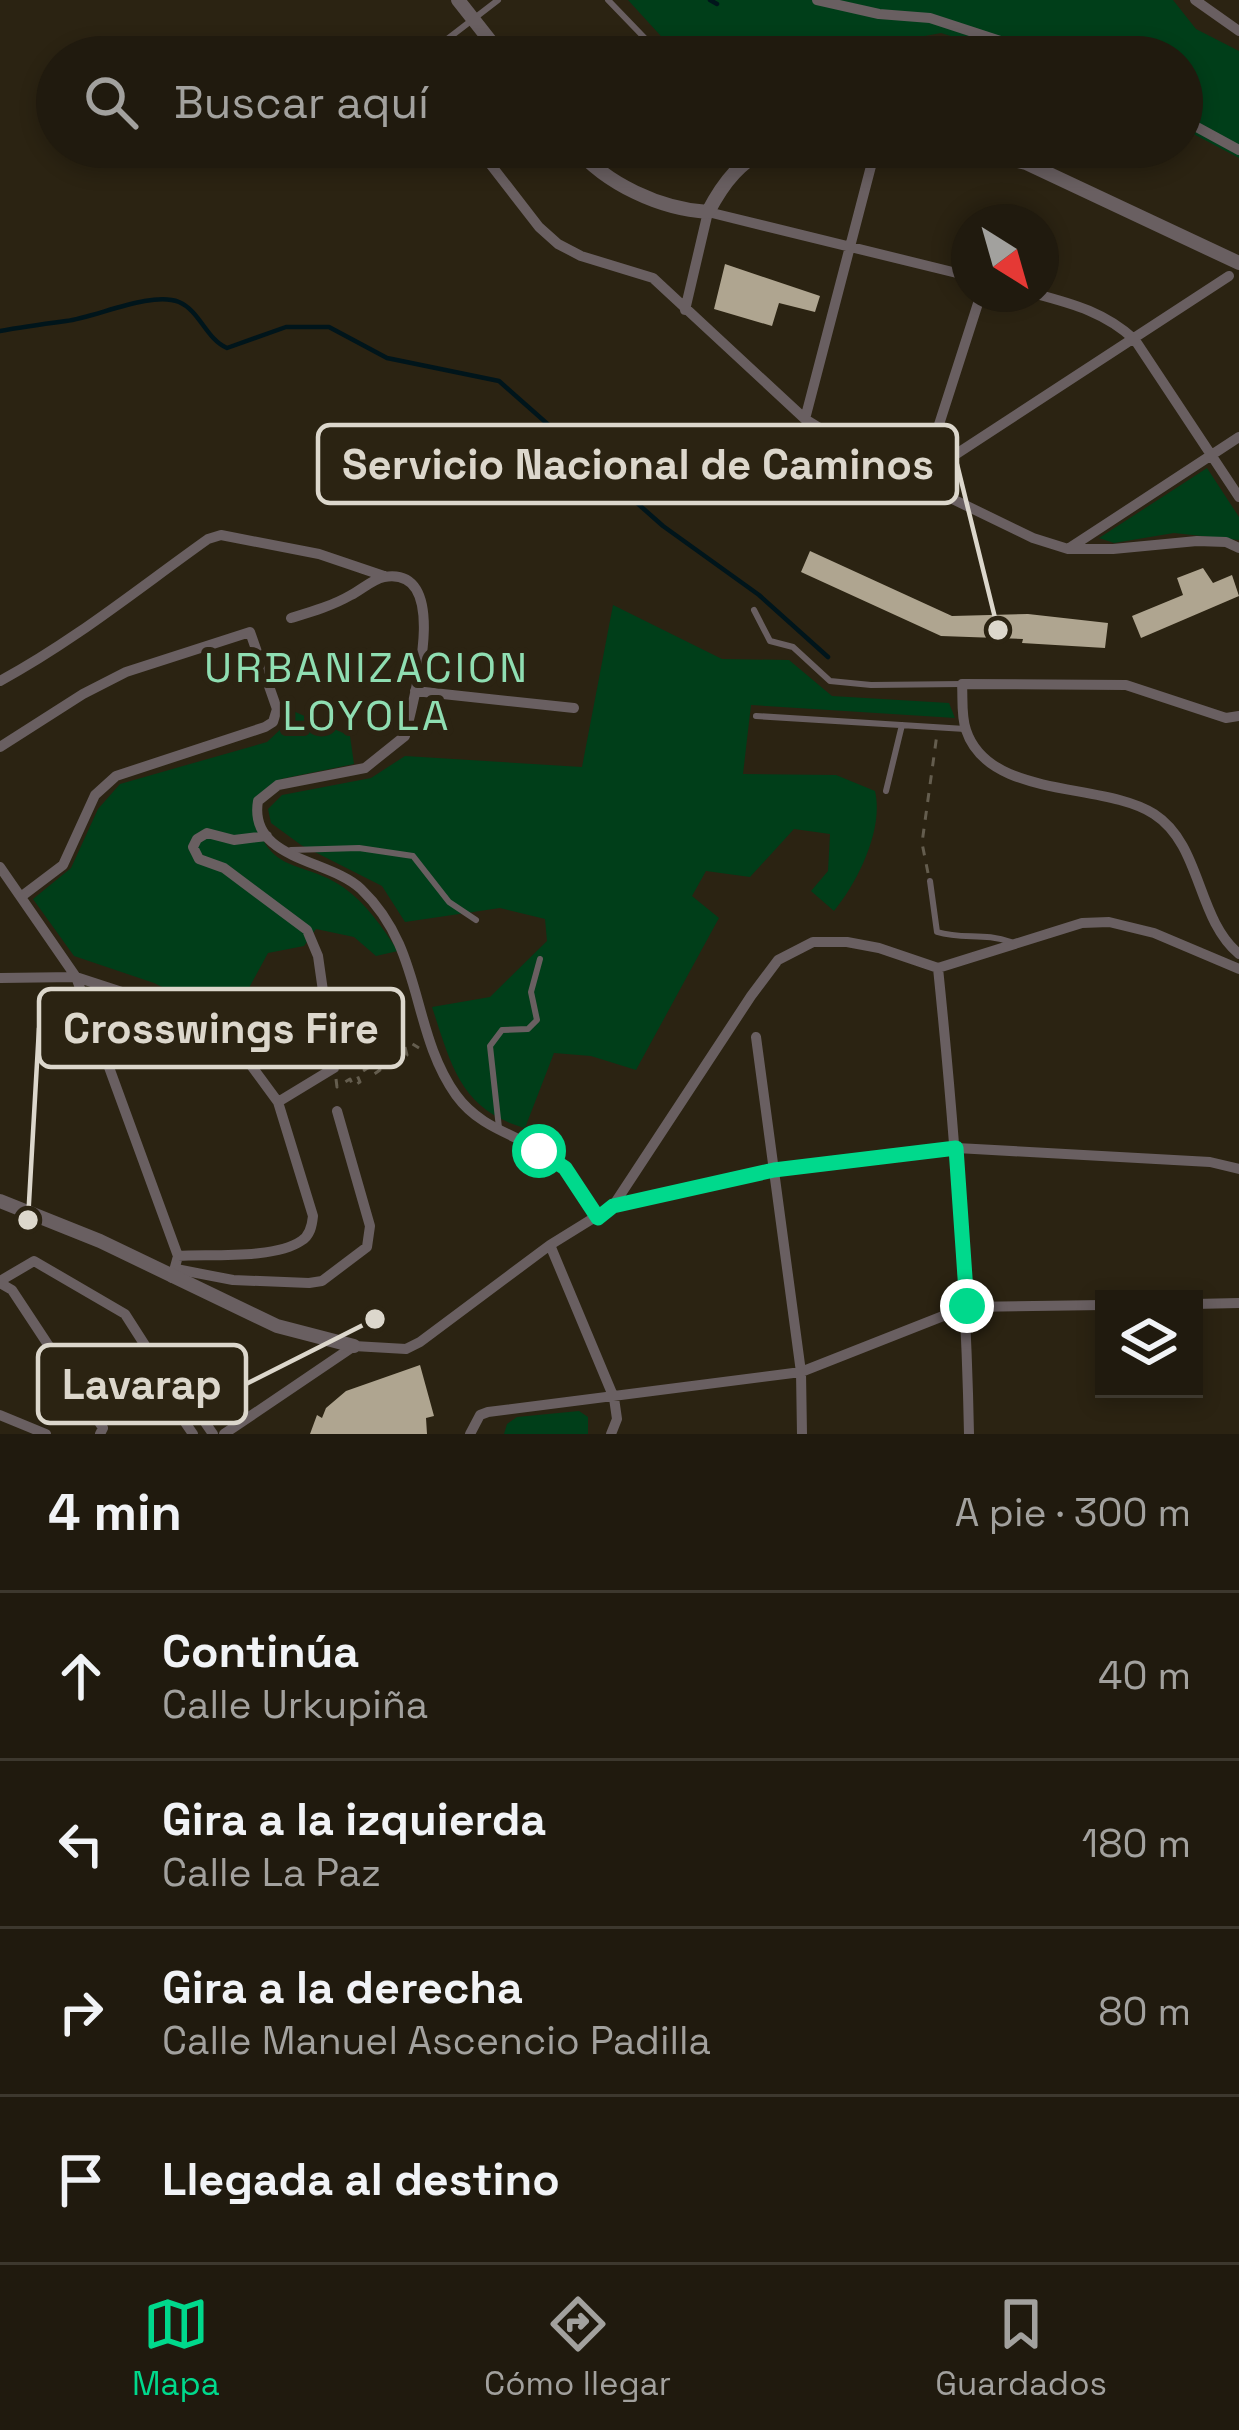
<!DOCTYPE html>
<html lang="es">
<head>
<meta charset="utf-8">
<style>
	body { margin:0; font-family:"Space Grotesk",sans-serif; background:#2d271c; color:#f1f3f6 }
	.controls { position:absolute; right:36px; bottom:36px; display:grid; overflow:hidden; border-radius:0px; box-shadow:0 6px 18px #0003 }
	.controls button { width:108px; height:108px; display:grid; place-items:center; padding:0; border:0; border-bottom:3px solid #3d382e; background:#201a0e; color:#f1f3f6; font:60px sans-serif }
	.compass { position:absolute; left:951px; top:204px; width:108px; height:108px; border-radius:50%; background:#201a0e; box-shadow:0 6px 18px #0003; rotate:143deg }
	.stop { position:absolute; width:36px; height:36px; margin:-27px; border:9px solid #00d98c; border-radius:50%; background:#fff }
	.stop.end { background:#00d98c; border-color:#fff; box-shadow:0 3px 12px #0008 }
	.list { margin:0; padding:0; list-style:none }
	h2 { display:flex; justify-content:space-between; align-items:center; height:156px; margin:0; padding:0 48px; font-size:51px }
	h2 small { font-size:39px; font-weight:400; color:#a2a19e }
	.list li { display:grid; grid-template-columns:78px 1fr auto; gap:36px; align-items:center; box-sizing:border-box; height:168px; padding:0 48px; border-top:3px solid #3d382e }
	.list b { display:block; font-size:45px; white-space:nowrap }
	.list p { margin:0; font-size:39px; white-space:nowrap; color:#a2a19e }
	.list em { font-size:39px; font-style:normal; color:#a2a19e }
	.icon { flex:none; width:66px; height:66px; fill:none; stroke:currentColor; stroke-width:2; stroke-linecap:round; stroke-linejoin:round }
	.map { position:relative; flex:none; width:1239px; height:1434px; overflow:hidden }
	.search { position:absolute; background:#201a0e; box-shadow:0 6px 18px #0003; left:36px; right:36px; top:36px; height:132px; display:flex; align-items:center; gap:30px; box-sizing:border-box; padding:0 42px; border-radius:66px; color:#a2a19e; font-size:45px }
	.sheet { height:828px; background:#201a0e }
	nav { display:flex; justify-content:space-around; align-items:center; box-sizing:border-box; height:168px; border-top:3px solid #3d382e; background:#201a0e; font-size:33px; color:#a2a19e }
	nav a { display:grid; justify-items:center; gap:6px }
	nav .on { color:#00d98c }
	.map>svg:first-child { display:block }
	.green { fill:#003e19 }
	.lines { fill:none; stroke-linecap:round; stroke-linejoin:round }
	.stream { stroke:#00151b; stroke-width:4.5 }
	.building { fill:#afa590 }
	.path { stroke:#645d4e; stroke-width:3; stroke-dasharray:9 9; stroke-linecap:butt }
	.service { stroke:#695f61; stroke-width:6 }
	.minor { stroke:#695f61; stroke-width:10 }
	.tertiary { stroke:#695f61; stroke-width:14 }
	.route { stroke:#00d98c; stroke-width:15 }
	.labels { text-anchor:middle; stroke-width:12; stroke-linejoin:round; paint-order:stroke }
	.neighbourhood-label { font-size:42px; letter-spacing:3px; fill:#8fdeb2; stroke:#2b2312 }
	.leader { fill:none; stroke:#dcd7cc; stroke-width:4.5 }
	.callout-dot { fill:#dcd7cc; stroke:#2b2312; stroke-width:4.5 }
	.callout { fill:#2b2312; stroke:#dcd7cc; stroke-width:4.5 }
	.callout-label { font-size:42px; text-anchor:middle; font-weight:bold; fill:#dcd7cc }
</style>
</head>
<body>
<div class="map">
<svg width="1239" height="1434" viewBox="0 0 1239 1434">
	<rect width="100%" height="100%" fill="#2b2312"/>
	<path class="green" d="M 628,0 L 1173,0 L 1196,29 L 1239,51 L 1239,158 L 1182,128 L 1182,57 L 1019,57 L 941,33 L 903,40 L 898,57 L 680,57 Z
		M 1207,468 L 1239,517 L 1239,540 L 1174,533 L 1114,543 L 1099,538 Z
		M 613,605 L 722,659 L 789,660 L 832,696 L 949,703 L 955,718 L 751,705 L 743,774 L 836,775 L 875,791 C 884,829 858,882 834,911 L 811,891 L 828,871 L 830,834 L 794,829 L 750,877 L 706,871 L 692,896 L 719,918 L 636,1070 L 591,1056 L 554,1053 L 525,1128 C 460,1110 451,1064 432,1007 L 490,997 L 547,941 L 545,919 L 500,908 L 405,922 L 382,886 L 301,845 L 271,823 L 268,809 L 282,795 L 371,778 L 405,756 L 582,767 Z
		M 284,707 L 350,736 L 354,764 L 281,779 L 268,788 L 254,814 C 268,876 302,859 343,887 C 367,904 382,927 398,951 L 376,956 L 354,937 L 316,929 L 304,946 L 268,953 L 231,1021 L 154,983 L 74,956 L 33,899 L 71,868 L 98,809 L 120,784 L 267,742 L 282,728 Z
		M 579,1411 L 588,1417 L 588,1434 L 504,1434 L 507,1424 L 517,1417 Z"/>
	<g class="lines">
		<path class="stream" d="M 710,0 L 717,4
			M 0,331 C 22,327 44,324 66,321 C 97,317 151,291 179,302 C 200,311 206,339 227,348 L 286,327 L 329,327 L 387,358 L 499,381 L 663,526 L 759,595 L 828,657"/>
	</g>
	<path class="building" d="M 725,264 L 820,296 L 815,312 L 779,303 L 772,326 L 714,309 Z
		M 810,551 L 952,616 L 1028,614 L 1108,623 L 1105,648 L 1022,643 L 1023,639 L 941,636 L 801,572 Z
		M 1203,568 L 1213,583 L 1232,575 L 1239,596 L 1141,638 L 1132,616 L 1183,595 L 1177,578 Z
		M 420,1365 L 434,1416 L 426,1418 L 427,1434 L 310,1434 L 317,1415 L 322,1418 L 326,1408 L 346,1391 Z"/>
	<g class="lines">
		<path class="path" d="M 928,873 L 922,843 L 937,734
			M 336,1079 L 337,1087 L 350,1079 L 353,1086 L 360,1082 L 357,1075 L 369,1067 L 373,1075 L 380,1070 L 376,1063 L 384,1058 L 389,1067 L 394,1063 L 391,1055 L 398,1051 L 402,1059 L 407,1055 L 405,1047 L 411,1043 L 419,1048
			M 112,1417 L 148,1375"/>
		<path class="service" d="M 608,0 L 663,57
			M 424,57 L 498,0
			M 754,610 L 770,641 L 793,647 L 830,681 L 871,685 L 962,684
			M 756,716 L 965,729
			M 886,791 L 902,725
			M 291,850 L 359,848 L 413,856 L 449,902 L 476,920
			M 930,881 L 937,932 C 963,940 984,932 1011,942
			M 499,1128 L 490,1046 L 502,1030 L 528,1029 L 537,1020 L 531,992 L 540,959"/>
		<path class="minor" d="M 817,0 L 879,14 L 930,18 L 1049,57
			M 1195,0 L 1239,31
			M 1182,119 L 1239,150
			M 477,147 L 539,227 L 558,244 L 581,256 L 653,278 L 805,419 L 870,459 L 1033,538 L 1068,549 L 1113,549 L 1197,541 L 1226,542 L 1239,548
			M 999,222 L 1001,215
			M 1036,294 C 1074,304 1106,313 1135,340 L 1239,497
			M 685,310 L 708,212 L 969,276
			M 805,419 L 876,147
			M 915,481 L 1229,276
			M 915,481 L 934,440 L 981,294
			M 1071,547 L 1239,437
			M 291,618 C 311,612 332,606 351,595 C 361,590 373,579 384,577 C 454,565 412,705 405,736 L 365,768 L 278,785 L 258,801 C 248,860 330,859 361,889 C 424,949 410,1030 456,1095 C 482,1131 521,1135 555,1159 C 574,1173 586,1198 598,1218
			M 0,681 C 74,641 139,588 208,539 L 221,535 L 319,554 L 384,576
			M 415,691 L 574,708
			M 1239,716 L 1226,718 L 1126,685 L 962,684 C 963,698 961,716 966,730 C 989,800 1103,781 1154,814 C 1202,845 1196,918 1239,954
			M 0,747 L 83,694 L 126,672 L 250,632 L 277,709 L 273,722 L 265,727 L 116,776 L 95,795 L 63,865 L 22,896
			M 267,836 L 234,840 L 207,833 L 197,839 L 193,847 L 199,859 L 224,868 L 307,930 L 318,956 L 334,1068 L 278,1102
			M 0,867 L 76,977 L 178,1256 L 172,1278
			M 938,968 C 954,1124 966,1278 969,1434
			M 0,978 L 76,977 L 174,1009 L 228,1034 L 278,1102 L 313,1216 C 312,1226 310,1236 301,1241 C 275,1259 210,1254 178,1256
			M 756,1037 L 801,1372 L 802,1434
			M 613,1206 L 751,996 L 778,960 L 813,942 L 847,942 L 879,948 L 938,968 L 1082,923 L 1109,922 L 1154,933 L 1239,969
			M 550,1245 L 614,1398 L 617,1419 L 611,1434
			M 176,1269 L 233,1280 L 309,1283 L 322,1281 L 367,1247 L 370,1226 L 337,1111
			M 0,1281 L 34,1261 L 125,1314 L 157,1364 L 178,1383 L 213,1434
			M 0,1283 L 12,1290 L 103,1428 L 100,1434
			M 1194,1304 L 1239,1303
			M 158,1367 L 165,1393 L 193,1434
			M 0,1415 L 46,1434
			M 224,1434 L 354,1346 L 406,1349 L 420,1342 L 550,1245 L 613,1206 L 774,1170 L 957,1148 L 1210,1162 L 1239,1169
			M 470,1434 L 480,1415 L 488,1412 L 801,1372 L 966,1307 L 1104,1305"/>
		<path class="tertiary" d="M 458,0 L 503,57
			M 575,147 C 606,184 660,209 708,212 C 723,183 741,159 773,147
			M 964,147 L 1026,163 L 1239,263
			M 0,1201 L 100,1241 L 277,1326 L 354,1346"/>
	</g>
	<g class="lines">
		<path class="route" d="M 539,1151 L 565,1168 L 598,1218 L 613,1206 L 774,1170 L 956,1148 L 967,1306"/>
	</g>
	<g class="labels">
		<g class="neighbourhood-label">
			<text x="367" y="682">URBANIZACION<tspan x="367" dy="48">LOYOLA</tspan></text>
		</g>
	</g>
	<path class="leader" d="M998 630L957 464M28 1220L39 1028M375 1319L246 1384"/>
	<g class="callout-dot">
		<circle cx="998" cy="630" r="12"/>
		<circle cx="28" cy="1220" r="12"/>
		<circle cx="375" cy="1319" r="12"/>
	</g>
	<g class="callout">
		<rect x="318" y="425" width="639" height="78" rx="12"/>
		<rect x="39" y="989" width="364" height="78" rx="12"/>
		<rect x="38" y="1345" width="208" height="78" rx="12"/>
	</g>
	<g class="callout-label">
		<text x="638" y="479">Servicio Nacional de Caminos</text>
		<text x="221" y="1043">Crosswings Fire</text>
		<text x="142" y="1399">Lavarap</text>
	</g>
</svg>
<div class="controls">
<button><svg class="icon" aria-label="layers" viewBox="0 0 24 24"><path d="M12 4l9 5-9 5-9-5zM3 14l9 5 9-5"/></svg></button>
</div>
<svg class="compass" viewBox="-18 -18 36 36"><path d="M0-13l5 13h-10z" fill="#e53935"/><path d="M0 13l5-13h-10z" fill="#a2a19e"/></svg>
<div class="stop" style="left:539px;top:1151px"></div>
<div class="stop end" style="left:967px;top:1306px"></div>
<div class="search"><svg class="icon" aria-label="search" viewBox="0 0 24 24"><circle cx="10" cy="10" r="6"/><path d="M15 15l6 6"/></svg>Buscar aquí</div>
</div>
<section class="sheet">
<h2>4 min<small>A pie · 300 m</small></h2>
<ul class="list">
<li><svg class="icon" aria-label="ahead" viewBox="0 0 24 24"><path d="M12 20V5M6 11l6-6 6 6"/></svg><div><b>Continúa</b><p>Calle Urkupiña</p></div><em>40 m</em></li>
<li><svg class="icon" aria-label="left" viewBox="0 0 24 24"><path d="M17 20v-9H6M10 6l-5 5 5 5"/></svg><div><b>Gira a la izquierda</b><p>Calle La Paz</p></div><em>180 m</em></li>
<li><svg class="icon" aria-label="right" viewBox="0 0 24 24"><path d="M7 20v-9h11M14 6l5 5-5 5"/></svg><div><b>Gira a la derecha</b><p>Calle Manuel Ascencio Padilla</p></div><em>80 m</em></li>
<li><svg class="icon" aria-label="arrive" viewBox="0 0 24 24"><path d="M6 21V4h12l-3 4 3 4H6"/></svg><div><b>Llegada al destino</b></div></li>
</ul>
</section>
<nav>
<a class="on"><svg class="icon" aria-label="map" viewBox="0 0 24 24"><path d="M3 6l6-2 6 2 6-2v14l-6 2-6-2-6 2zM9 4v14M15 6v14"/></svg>Mapa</a>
<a><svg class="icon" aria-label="directions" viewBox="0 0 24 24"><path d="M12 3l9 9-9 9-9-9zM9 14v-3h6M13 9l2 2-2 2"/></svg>Cómo llegar</a>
<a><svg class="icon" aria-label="saved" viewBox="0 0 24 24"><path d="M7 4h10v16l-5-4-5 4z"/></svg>Guardados</a>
</nav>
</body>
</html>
